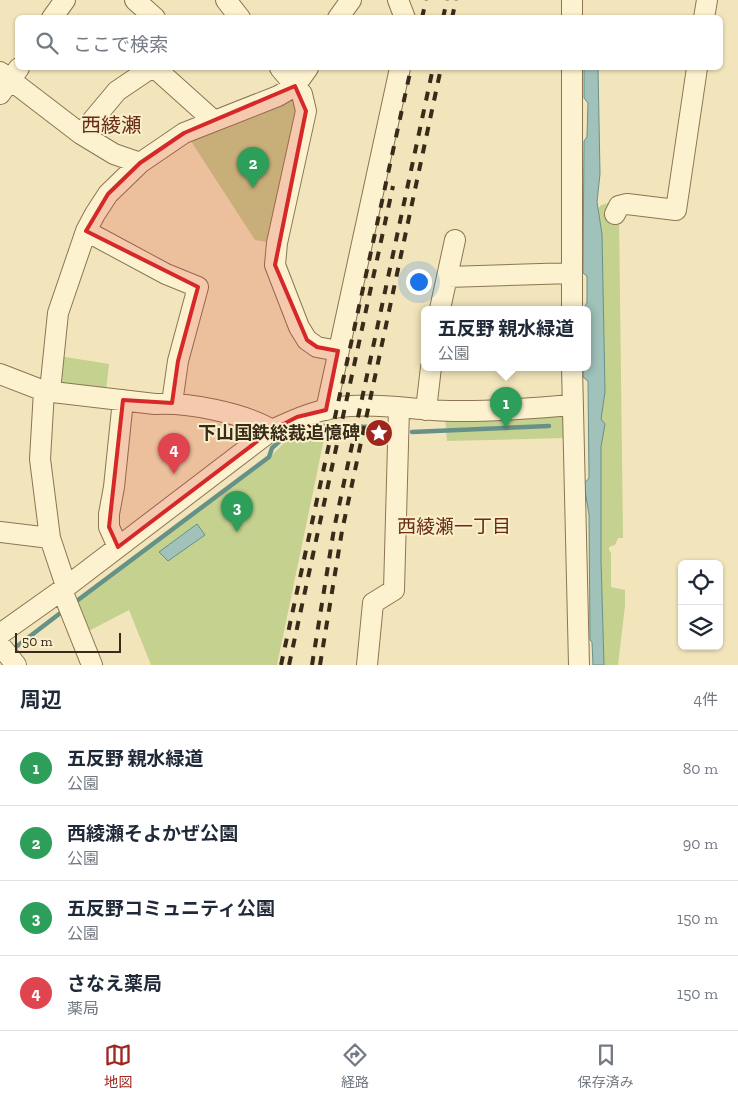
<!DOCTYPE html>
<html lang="ja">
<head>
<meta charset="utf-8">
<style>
	body { margin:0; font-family:"Zilla Slab","Noto Sans JP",serif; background:#f2f2f3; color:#1f2937 }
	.controls { position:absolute; right:15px; bottom:15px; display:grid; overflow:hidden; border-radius:8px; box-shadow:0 1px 4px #0004 }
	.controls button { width:45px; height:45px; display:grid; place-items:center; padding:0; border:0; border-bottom:1px solid #e0e1e3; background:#fff; color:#1f2937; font:25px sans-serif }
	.scale { position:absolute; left:15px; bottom:12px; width:106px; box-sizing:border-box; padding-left:5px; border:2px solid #382b1a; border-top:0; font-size:14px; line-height:18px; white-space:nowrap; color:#382b1a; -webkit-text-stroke:4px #f9efcb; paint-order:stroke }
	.you { position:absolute; left:418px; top:281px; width:18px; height:18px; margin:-12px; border:4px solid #fff; border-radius:50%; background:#1a73e8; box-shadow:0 0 0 8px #1a73e833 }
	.badge { display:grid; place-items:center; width:32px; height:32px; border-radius:50%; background:#a0251d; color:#fff; font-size:16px; font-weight:700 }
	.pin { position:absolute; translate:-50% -41px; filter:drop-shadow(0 1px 2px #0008) }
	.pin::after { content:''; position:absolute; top:26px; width:18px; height:15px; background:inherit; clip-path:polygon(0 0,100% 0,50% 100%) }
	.popup { position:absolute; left:421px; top:306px; width:170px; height:65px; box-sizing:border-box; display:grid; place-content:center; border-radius:8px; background:#fff; filter:drop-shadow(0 1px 4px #0005); font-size:16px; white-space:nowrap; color:#747a83 }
	.popup b { font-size:19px; color:#1f2937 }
	.popup::after { content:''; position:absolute; left:50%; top:100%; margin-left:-10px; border:10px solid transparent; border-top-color:#fff }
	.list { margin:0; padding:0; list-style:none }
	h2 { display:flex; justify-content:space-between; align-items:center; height:65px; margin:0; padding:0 20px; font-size:21px }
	h2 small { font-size:16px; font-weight:400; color:#747a83 }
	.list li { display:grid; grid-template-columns:32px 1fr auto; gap:15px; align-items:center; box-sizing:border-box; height:75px; padding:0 20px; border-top:1px solid #e0e1e3 }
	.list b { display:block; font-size:19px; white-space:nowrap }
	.list p { margin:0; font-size:16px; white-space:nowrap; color:#747a83 }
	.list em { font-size:16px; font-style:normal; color:#747a83 }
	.icon { flex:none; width:28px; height:28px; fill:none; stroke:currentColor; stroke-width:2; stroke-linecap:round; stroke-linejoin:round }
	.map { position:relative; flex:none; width:738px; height:665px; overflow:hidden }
	.search { position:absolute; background:#fff; box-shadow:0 1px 4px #0004; left:15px; right:15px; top:15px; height:55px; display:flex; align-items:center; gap:12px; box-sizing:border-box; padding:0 18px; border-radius:8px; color:#747a83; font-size:19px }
	.sheet { height:365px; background:#fff }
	nav { display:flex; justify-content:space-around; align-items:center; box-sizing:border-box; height:70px; border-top:1px solid #e0e1e3; background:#fff; font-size:14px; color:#747a83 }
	nav a { display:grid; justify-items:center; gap:2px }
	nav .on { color:#a0251d }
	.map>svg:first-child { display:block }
	.green { fill:#c5d18e }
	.water { fill:#a0c2ba; stroke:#669189 }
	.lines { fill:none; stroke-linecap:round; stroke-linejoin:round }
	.stream { stroke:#669189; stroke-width:4.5 }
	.minor-casing { stroke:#8b7553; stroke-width:22 }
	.minor { stroke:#fcf2cf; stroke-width:20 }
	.rail { stroke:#382b1a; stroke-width:4; stroke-dasharray:9 9; stroke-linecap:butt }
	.marked { fill:#d62828; fill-opacity:0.2; stroke:#d62828; stroke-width:4; stroke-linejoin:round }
	.labels { text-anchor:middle; stroke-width:4; stroke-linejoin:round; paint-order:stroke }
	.poi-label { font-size:18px; font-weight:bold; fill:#382b1a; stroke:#f9efcb; text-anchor:end }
	.neighbourhood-label { font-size:19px; fill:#692c15; stroke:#f9efcb }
	.quarter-label { font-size:20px; fill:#692c15; stroke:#f9efcb }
</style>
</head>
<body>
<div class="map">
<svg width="738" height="665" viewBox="0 0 738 665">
	<rect width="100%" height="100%" fill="#f2e5bb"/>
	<path class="green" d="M 296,92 L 303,111 L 274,243 L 255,240 L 187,135 Z
		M 608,203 L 615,206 L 619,214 L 623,538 L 618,538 L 615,545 L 609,547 L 609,550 L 611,553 L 611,587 L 625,590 L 625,606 L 618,665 L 604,665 L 601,560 L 601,447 L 605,424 L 601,419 L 605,392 L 602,234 L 597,210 L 601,205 Z
		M 59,356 L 109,364 L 106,390 L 56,383 Z
		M 566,411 L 565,438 L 447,441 L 445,417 Z
		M 304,437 L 324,439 L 277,665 L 151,665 L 129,610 L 83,634 L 71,605 L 269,458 L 285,442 Z"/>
	<path class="water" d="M 584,68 L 598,68 L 600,174 L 597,202 L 602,234 L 605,392 L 601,419 L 605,424 L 601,447 L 601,560 L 604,665 L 593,665 L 592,642 L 590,640 L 589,515 L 584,484 L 589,478 L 588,381 L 583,377 L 583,367 L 587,367 L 587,309 L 583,309 L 587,303 L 587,276 L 583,273 L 584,141 L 587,137 L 588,103 L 584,98 Z
		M 197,524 L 205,535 L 168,561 L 159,552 Z"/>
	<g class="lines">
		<path class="stream" d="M 412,432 L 549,426
			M 74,603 L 269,457 L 272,448 L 281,440 L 324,426 L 376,427 L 391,433
			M 12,650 L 63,611"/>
		<g class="minor-casing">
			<path id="minor" d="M 135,0 L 155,18
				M 226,0 L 240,18
				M 398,0 L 405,18
				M 52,18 L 65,0
				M 338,18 L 351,0
				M 572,18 L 572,0
				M 704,18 L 707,0
				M 155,68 L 214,121
				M 280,68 L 302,94 L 306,111 L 277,243 L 275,265 L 299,327 L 307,340 L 317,347 L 338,351
				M 0,72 L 81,134 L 114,154 L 140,163
				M 0,94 L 19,68
				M 81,134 L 117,91 L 151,68
				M 615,214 L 619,206 L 627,204 L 676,210 L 697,68
				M 86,231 L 166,274 L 198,287 L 178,361 L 172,403
				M 448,277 L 572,273
				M 440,309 L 455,240
				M 572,309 L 572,68
				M 572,367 L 579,665
				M 0,374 L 44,391 L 155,404 C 187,402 244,413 272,430
				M 44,391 L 40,459 L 50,538 L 66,586
				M 50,391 L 58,313 L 86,231 L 95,214 L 108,194 L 140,163 L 184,133 L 278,96 L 295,86 L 308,68
				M 326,410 L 400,68
				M 426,410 L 431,367
				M 0,532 L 50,538
				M 118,547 L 109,527 L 109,514 L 114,487 L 123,400
				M 62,590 L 92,665
				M 0,634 L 62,590 L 272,430 C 297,418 323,407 351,406 C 385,403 420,411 454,411 C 493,412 533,408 572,405
				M 0,645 L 16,665
				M 367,665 L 373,603 L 394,590 L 399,408"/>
		</g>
		<use href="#minor" class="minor"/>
		<path class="rail" d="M 422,18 L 426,0
			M 443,18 L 447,0
			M 452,18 L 456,0
			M 281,665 L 411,68
			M 289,665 L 393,186
			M 312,665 L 334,529 L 433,68
			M 320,665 L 342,531 L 441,68"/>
	</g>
	<path class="marked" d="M 295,86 L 306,111 L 275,265 L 307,340 L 317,347 L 338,351 L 326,410 L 297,417 L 272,430 L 118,547 L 109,527 L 123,400 L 172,403 L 178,361 L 198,287 L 86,231 L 108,194 L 140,163 L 184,133 Z"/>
	<defs>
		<g id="sight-disc" transform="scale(1.4375)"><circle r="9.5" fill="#a0251d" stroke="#f9efcb"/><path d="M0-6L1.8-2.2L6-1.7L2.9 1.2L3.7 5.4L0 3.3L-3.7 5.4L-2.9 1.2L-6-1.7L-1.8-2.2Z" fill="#fff"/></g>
	</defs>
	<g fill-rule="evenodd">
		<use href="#sight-disc" x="379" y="433"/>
	</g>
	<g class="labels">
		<g class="poi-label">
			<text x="360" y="439">下山国鉄総裁追憶碑</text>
		</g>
		<g class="neighbourhood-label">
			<text x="454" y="533">西綾瀬一丁目</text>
		</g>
		<g class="quarter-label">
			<text x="111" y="132">西綾瀬</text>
		</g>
	</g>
</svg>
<div class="controls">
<button><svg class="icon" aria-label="locate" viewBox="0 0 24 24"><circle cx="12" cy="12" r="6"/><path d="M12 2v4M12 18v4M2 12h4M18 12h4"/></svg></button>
<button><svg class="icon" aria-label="layers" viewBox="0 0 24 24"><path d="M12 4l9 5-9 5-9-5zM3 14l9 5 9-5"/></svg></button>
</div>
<div class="scale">50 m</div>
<div class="you"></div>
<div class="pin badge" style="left:506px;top:428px;background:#2e9e5b">1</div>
<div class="popup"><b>五反野 親水緑道</b>公園</div>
<div class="pin badge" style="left:253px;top:188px;background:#2e9e5b">2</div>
<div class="pin badge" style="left:237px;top:532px;background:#2e9e5b">3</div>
<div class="pin badge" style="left:174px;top:474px;background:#e0444e">4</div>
<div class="search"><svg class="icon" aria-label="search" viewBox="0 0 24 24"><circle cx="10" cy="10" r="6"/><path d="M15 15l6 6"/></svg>ここで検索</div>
</div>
<section class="sheet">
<h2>周辺<small>4件</small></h2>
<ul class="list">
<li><span class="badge" style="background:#2e9e5b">1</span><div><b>五反野 親水緑道</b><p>公園</p></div><em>80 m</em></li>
<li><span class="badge" style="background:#2e9e5b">2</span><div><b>西綾瀬そよかぜ公園</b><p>公園</p></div><em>90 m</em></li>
<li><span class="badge" style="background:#2e9e5b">3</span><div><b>五反野コミュニティ公園</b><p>公園</p></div><em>150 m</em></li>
<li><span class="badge" style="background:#e0444e">4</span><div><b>さなえ薬局</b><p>薬局</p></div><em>150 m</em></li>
</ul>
</section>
<nav>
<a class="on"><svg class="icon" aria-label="map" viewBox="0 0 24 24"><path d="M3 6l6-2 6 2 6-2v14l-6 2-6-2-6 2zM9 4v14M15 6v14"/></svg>地図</a>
<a><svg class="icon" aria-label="directions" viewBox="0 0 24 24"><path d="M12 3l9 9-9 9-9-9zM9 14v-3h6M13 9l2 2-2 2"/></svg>経路</a>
<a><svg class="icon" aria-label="saved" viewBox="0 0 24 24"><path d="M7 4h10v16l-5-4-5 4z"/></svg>保存済み</a>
</nav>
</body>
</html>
